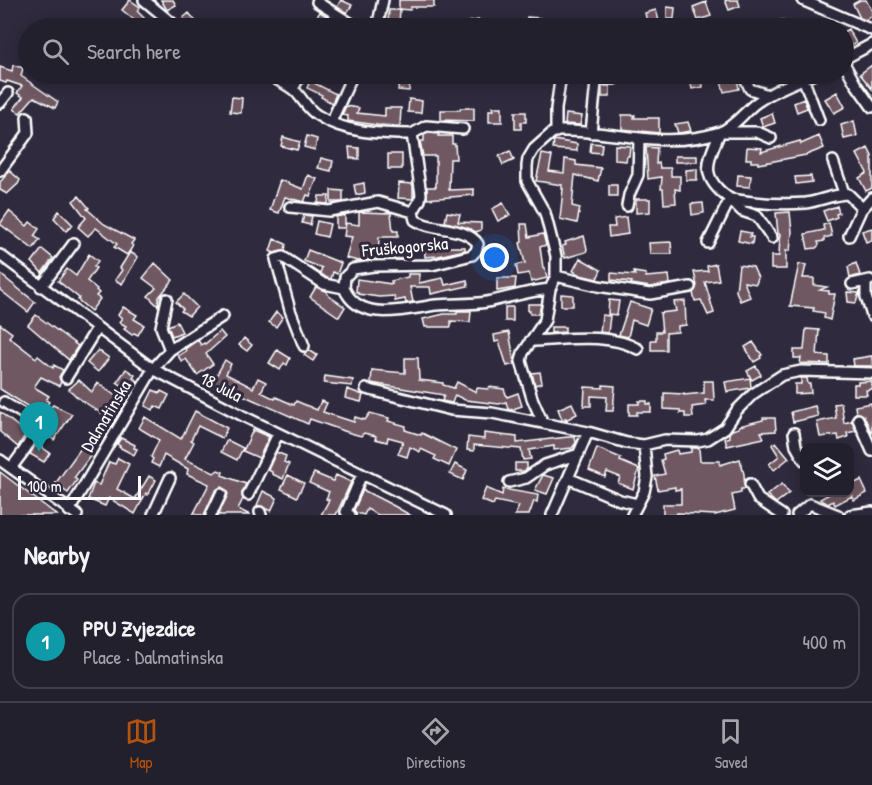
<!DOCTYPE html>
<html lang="en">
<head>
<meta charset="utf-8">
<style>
	body { margin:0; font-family:"Patrick Hand",sans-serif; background:#2f2d3a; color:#f1f3f6 }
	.controls { position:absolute; right:18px; bottom:18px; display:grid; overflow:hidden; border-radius:12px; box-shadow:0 3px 15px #0003 }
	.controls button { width:54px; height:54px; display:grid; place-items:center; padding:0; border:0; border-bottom:2px solid #403e4a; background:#23202e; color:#f1f3f6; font:30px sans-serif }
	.scale { position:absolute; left:18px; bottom:15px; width:123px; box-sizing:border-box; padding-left:6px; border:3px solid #fff; border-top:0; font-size:16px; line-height:21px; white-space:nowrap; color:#fff; -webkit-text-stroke:4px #2f2a3d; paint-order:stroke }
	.you { position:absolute; left:495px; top:258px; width:21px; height:21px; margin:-15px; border:4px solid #fff; border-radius:50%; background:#1a73e8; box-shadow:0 0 0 9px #1a73e833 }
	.badge { display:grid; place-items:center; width:39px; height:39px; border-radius:50%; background:#b45309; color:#fff; font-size:20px; font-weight:700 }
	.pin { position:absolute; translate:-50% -50px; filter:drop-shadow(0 2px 3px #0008) }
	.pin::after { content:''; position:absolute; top:32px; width:21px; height:18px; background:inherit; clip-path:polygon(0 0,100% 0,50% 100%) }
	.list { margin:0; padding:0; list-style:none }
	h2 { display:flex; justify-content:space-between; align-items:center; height:78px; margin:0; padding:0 24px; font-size:26px }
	h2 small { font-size:20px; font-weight:400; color:#a3a3aa }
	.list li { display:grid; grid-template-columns:39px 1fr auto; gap:18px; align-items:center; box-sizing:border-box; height:96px; margin:0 12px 12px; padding:0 12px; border:2px solid #403e4a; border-radius:18px }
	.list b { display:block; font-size:22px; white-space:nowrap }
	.list p { margin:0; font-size:20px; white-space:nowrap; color:#a3a3aa }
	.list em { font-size:20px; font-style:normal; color:#a3a3aa }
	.icon { flex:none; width:33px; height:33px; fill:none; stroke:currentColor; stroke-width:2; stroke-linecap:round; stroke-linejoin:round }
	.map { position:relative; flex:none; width:872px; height:515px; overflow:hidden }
	.search { position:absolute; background:#23202e; box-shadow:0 3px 15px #0003; left:18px; right:18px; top:18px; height:66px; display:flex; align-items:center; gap:15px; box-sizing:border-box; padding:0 21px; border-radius:33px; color:#a3a3aa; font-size:22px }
	.sheet { height:186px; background:#23202e }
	nav { display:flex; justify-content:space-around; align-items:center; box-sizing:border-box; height:84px; border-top:2px solid #403e4a; background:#23202e; font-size:16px; color:#a3a3aa }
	nav a { display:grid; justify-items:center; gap:3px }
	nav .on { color:#b45309 }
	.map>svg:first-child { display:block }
	.building { fill:#705862; stroke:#fff; stroke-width:1.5 }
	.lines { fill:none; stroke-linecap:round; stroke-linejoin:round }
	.minor-casing { stroke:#fff; stroke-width:14 }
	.minor { stroke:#2f2a3d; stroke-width:9 }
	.labels { text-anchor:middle; stroke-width:6; stroke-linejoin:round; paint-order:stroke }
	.street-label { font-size:18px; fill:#fff; stroke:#2f2a3d }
</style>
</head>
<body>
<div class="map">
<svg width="872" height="515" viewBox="0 0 872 515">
	<rect width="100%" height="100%" fill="#2f2a3d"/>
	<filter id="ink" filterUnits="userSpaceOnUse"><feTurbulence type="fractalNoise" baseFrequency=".0167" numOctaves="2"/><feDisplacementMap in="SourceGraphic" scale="12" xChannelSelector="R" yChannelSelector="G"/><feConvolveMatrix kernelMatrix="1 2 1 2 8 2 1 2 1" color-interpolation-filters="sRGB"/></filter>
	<g filter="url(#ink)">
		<path class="building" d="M 130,0 L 140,7 L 137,11 L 154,28 L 141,28 L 138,25 L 139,24 L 122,10 Z
			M 161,0 L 173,0 L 176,5 L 167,10 Z
			M 341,0 L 352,5 L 347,13 L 337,7 Z
			M 399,0 L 434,0 L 434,7 L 411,7 L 410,10 L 399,9 Z
			M 725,0 L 738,0 L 740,6 L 729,10 Z
			M 860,0 L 866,0 L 872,11 L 872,16 L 865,20 L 860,18 L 853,4 Z
			M 706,2 L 711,16 L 698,20 L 693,7 Z
			M 667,7 L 675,8 L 674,19 L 667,19 Z
			M 389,10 L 400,10 L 399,23 L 388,23 Z
			M 656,10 L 660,25 L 648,27 L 645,13 Z
			M 320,12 L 335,22 L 330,28 L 313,28 L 310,26 Z
			M 189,13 L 198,24 L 192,28 L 183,18 Z
			M 527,17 L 540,18 L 540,28 L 527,28 Z
			M 479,20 L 480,28 L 469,28 L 468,22 Z
			M 587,20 L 587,28 L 575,28 L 575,21 Z
			M 783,20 L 785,28 L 769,28 L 768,22 Z
			M 848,29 L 856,43 L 843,50 L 843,32 Z
			M 13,65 L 23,68 L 21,76 L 58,102 L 55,108 L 34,97 L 20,113 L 14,109 L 23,97 L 17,93 L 22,86 L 7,81 L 6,83 L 0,81 L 0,67 L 12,71 Z
			M 872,65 L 872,89 L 860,74 Z
			M 378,74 L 411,74 L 409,91 L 398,90 L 399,80 L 378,79 Z
			M 445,74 L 456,74 L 456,80 L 445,80 Z
			M 648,74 L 659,74 L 661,79 L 650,82 Z
			M 702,78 L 703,87 L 692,89 L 690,80 Z
			M 737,78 L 739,89 L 724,92 L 721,81 Z
			M 310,81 L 336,94 L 332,103 L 321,97 L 322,95 L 307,88 Z
			M 602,86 L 610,86 L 610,97 L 602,97 Z
			M 837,92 L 845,107 L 834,113 L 825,99 Z
			M 232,97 L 242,98 L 241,113 L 230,112 Z
			M 409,99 L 422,101 L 421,113 L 408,112 Z
			M 804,99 L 807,108 L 797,112 L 794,103 Z
			M 346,106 L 359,108 L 357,113 L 385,116 L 385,108 L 401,108 L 400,126 L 377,125 L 348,121 L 348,116 L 342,115 Z
			M 493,107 L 502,107 L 502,122 L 489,122 L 489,110 L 494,110 Z
			M 461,108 L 474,108 L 474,121 L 441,120 L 441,110 L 460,110 Z
			M 515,112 L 526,112 L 526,122 L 521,122 L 521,129 L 515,129 Z
			M 772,113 L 775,123 L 763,127 L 760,118 Z
			M 566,114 L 582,116 L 580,125 L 565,124 Z
			M 622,115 L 635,115 L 634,118 L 659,118 L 659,133 L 622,129 Z
			M 854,121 L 857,136 L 844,139 L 841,125 Z
			M 688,122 L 691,131 L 678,133 L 675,124 Z
			M 428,133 L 439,134 L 438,136 L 452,136 L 452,144 L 455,144 L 456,159 L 450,159 L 449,190 L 474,189 L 474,195 L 427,199 L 427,187 L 436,187 L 436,156 L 423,156 L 420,141 L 424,141 L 424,135 Z
			M 307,136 L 317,139 L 315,150 L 304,147 Z
			M 819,136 L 824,148 L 806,155 L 758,164 L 758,162 L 751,162 L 751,159 L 746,159 L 747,147 L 762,148 L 761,152 L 800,141 L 801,144 Z
			M 283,137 L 300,142 L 297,150 L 281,146 Z
			M 554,140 L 577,144 L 577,151 L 553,149 Z
			M 591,143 L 602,144 L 601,153 L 590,152 Z
			M 615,145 L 630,146 L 629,156 L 627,156 L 626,161 L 615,160 Z
			M 349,147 L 359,148 L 359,159 L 350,158 Z
			M 646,147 L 657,148 L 656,164 L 659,163 L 660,168 L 671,168 L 671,176 L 680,176 L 680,190 L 675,189 L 676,203 L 664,204 L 663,189 L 661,189 L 662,177 L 648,179 Z
			M 868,148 L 872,156 L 872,188 L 866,191 L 859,178 L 867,173 L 857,154 Z
			M 510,151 L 514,160 L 503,165 L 499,156 Z
			M 388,154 L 402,154 L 402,169 L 388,169 Z
			M 542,154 L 552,156 L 549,171 L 564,173 L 565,159 L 576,161 L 576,165 L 601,168 L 598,181 L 575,175 L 572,206 L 580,208 L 577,223 L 560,219 L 563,189 L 562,189 L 562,185 L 536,181 Z
			M 675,156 L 697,156 L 697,162 L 675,162 Z
			M 321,158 L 333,161 L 331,171 L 318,168 Z
			M 697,169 L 697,180 L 686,180 L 686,170 Z
			M 10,171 L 20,180 L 18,184 L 7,194 L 0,190 L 0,182 Z
			M 308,175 L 317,179 L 310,196 L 307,195 L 304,202 L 285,197 L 279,213 L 270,210 L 280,180 L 303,189 Z
			M 738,175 L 751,176 L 750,187 L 737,186 Z
			M 811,176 L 812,182 L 796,184 L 795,177 Z
			M 364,183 L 365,193 L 356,195 L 354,185 Z
			M 399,183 L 413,184 L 413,199 L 398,198 Z
			M 609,185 L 617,185 L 617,196 L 609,196 Z
			M 331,190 L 343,191 L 343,202 L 331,202 Z
			M 79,196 L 89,208 L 87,209 L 104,224 L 134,240 L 131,244 L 133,246 L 127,255 L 114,247 L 117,244 L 96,228 L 88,236 L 78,227 L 86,218 L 73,201 Z
			M 319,196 L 329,196 L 328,204 L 318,203 Z
			M 636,199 L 650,199 L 650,212 L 636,213 Z
			M 503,203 L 510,215 L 498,221 L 492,209 Z
			M 703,203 L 704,213 L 692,215 L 691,204 Z
			M 837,206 L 839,213 L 836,214 L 837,217 L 827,221 L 823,211 Z
			M 9,211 L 27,226 L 30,222 L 39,229 L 34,236 L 40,240 L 33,249 L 0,224 Z
			M 59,211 L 73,225 L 66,231 L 54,218 Z
			M 359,212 L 391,213 L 393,231 L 398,231 L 398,237 L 379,237 L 378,259 L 358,261 L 346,258 L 352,237 L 344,236 L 346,223 L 359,225 Z
			M 447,212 L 460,214 L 458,222 L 481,223 L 481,230 L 476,232 L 468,228 L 445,222 Z
			M 790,212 L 792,232 L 790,251 L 786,251 L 786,269 L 771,269 L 771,256 L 779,256 L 780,234 L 778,234 L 776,213 Z
			M 304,215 L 312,216 L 310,225 L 302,223 Z
			M 345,215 L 345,228 L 336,228 L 336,217 Z
			M 626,217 L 628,234 L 609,237 L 608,227 L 615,227 L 614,219 Z
			M 317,221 L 330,224 L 327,237 L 314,234 Z
			M 829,223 L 832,236 L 824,238 L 824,241 L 818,242 L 819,245 L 816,248 L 808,249 L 805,234 L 824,230 L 823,225 Z
			M 521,224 L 527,224 L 529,237 L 543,234 L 546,245 L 540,247 L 543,268 L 545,268 L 547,278 L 531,282 L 529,273 L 518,275 L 516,265 L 525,263 L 520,243 L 522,242 Z
			M 872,228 L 872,240 L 866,242 L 862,231 Z
			M 740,231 L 751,233 L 750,237 L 753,237 L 752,244 L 738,241 Z
			M 584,236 L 587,249 L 586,252 L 565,258 L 562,246 L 566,245 L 565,242 Z
			M 274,239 L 286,244 L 285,251 L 274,253 L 270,251 Z
			M 671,242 L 672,254 L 650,254 L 649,243 Z
			M 424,243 L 447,243 L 447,247 L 465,247 L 465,250 L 438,256 L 425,257 Z
			M 405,248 L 408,259 L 395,259 L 393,252 Z
			M 42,249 L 53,258 L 42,273 L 32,262 Z
			M 308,250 L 341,263 L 337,274 L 333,272 L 331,279 L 327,278 L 320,273 L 322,268 L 304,261 Z
			M 130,252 L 138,257 L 122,284 L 115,280 L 122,270 L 120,268 Z
			M 89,254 L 98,261 L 94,267 L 96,268 L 87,281 L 97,289 L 96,290 L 99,293 L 96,296 L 100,299 L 91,311 L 78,300 L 79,298 L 58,281 L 67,269 L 76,276 Z
			M 580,258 L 601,270 L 597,279 L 580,275 L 573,271 Z
			M 155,263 L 173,280 L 159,297 L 158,306 L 148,296 L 156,288 L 143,278 Z
			M 856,263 L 860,275 L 850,278 L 848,267 Z
			M 716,264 L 719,280 L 705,282 L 714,313 L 708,315 L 701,300 L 695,301 L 693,293 L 697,286 L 694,272 L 708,271 L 707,266 Z
			M 799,264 L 806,265 L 803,278 L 814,278 L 814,285 L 827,287 L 820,290 L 829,291 L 829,294 L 835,294 L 830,320 L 824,318 L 825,313 L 813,311 L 814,308 L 790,306 Z
			M 739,265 L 753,267 L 758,278 L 756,284 L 744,282 L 750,297 L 740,301 L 736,291 Z
			M 634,272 L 646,274 L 646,277 L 669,275 L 670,284 L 650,287 L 631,284 L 632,282 L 611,280 L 611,273 L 635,275 Z
			M 0,274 L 35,302 L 28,312 L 0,290 Z
			M 408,274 L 419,274 L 419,283 L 443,278 L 445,285 L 467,280 L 468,286 L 431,294 L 430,287 L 410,287 L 413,302 L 406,303 L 405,299 L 395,301 L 394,296 L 379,297 L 358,294 L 358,292 L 356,292 L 357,279 L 392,284 L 391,281 L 408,277 Z
			M 497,278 L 516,278 L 515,288 L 497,291 Z
			M 316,287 L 326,291 L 329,296 L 345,307 L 339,317 L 310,297 Z
			M 847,292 L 859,293 L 856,303 L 848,302 Z
			M 184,294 L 197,307 L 189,316 L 181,311 L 183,309 L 176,302 Z
			M 561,294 L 573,295 L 573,306 L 561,306 Z
			M 609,300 L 619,301 L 617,315 L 608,314 Z
			M 685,301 L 686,325 L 678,326 L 678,332 L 666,333 L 666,350 L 651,350 L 651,340 L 656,340 L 656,332 L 662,332 L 660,313 L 676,311 L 674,302 Z
			M 630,302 L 651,309 L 646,325 L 632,320 L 628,337 L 619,335 Z
			M 528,304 L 541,304 L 539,314 L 530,314 L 530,311 L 528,311 Z
			M 123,307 L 137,315 L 134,319 L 144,325 L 138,335 L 134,333 L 132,335 L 124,329 L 126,326 L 119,322 L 122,318 L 118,315 Z
			M 505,307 L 513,307 L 513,321 L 505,321 Z
			M 457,311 L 471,311 L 470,322 L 451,321 L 451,327 L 425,327 L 423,319 L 444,314 L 457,314 Z
			M 276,312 L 283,317 L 276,327 L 269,322 Z
			M 36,315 L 78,346 L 69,360 L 28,325 Z
			M 602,315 L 610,316 L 608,333 L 600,332 Z
			M 177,322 L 182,332 L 172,336 L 168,326 Z
			M 0,324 L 12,333 L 9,337 L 36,358 L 38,356 L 53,368 L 54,365 L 63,370 L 59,377 L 61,382 L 59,386 L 41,377 L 34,387 L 49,396 L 46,400 L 49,402 L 42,413 L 39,411 L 38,413 L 0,389 Z
			M 551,327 L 565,327 L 565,332 L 551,333 Z
			M 806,329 L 819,330 L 817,355 L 829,356 L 829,364 L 800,363 L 801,358 L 794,358 L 794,350 L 804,350 Z
			M 220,331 L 225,337 L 206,354 L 213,364 L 197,375 L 186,359 L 182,362 L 178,356 L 186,351 L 185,349 L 198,340 L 201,345 L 204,343 L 205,344 Z
			M 509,332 L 515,364 L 507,366 L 499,341 L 495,342 L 494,335 Z
			M 244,338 L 252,345 L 247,351 L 239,345 Z
			M 753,342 L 762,355 L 760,356 L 761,358 L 754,362 L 745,347 Z
			M 98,350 L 109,358 L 98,372 L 87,363 Z
			M 277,350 L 290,358 L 287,365 L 284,363 L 280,370 L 269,363 Z
			M 309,350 L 317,355 L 313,361 L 304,355 Z
			M 872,356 L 872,366 L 854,366 L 853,359 Z
			M 405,358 L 418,358 L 419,380 L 443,383 L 443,385 L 454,388 L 457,382 L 476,392 L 477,388 L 488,389 L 489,387 L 504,389 L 507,397 L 518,393 L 522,406 L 510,410 L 508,409 L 506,402 L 499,404 L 465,400 L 455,395 L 452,403 L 442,401 L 444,395 L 371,383 L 372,370 L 405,373 Z
			M 225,360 L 231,364 L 226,374 L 253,388 L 258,378 L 266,382 L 261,392 L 275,399 L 276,397 L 294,405 L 296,401 L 317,410 L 321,401 L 327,403 L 323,412 L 354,422 L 355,417 L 365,420 L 370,413 L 389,418 L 388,421 L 406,426 L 405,430 L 421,435 L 422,433 L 456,450 L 449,466 L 434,459 L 436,456 L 421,449 L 420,452 L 410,447 L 407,457 L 398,454 L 403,441 L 388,437 L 387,442 L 375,439 L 376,436 L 364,433 L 361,436 L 347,432 L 310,419 L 308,424 L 220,385 L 218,388 L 211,385 Z
			M 756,366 L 761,375 L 752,380 L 747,371 Z
			M 126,369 L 135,375 L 133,378 L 138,381 L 131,392 L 117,382 Z
			M 540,372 L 542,383 L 535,385 L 532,373 Z
			M 325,376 L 353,380 L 352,386 L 324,383 Z
			M 750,378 L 751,387 L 750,388 L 727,392 L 725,382 Z
			M 801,378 L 807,378 L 808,384 L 810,384 L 811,393 L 795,394 L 795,384 L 801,384 Z
			M 79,380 L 92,392 L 98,383 L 125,403 L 114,422 L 77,397 L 69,389 Z
			M 704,381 L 713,381 L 714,400 L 705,400 L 706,405 L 692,407 L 693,417 L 685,417 L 685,413 L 680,413 L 680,410 L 664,409 L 664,393 L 684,394 L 684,395 L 704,393 Z
			M 872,381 L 872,389 L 866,390 L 867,395 L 854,395 L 854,384 L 858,384 L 858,382 Z
			M 603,385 L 615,386 L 613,411 L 606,411 L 607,397 L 591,396 L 591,406 L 584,406 L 585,387 L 603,388 Z
			M 347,389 L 363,395 L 361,402 L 345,398 Z
			M 153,390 L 160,393 L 161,391 L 169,395 L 162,409 L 155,406 L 153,410 L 145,406 Z
			M 639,401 L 647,401 L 647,404 L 651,404 L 651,412 L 637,412 L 637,415 L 629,415 L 629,404 L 639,404 Z
			M 572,403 L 577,414 L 566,420 L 566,418 L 562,419 L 558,409 Z
			M 841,403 L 844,423 L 852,421 L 856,431 L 847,433 L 848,437 L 839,440 L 838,435 L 820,437 L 817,422 L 836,418 L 834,404 Z
			M 871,403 L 872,408 L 872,434 L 864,416 L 856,413 L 855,406 Z
			M 53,405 L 72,414 L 54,440 L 48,436 L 56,422 L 44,414 Z
			M 815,406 L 818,416 L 793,422 L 791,412 Z
			M 195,411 L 227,428 L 222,438 L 198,426 L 191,440 L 194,442 L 185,459 L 214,473 L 218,470 L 223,472 L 222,475 L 246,484 L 242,493 L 243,499 L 238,509 L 250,515 L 218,515 L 228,494 L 226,490 L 221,487 L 215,491 L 204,515 L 193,515 L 209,484 L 187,474 L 188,469 L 164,455 L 159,467 L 151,463 L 153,459 L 151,457 L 159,440 L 139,428 L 145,417 L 181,439 Z
			M 0,412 L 26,433 L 18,447 L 0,432 Z
			M 763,418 L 775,418 L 776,431 L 761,432 L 764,438 L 727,446 L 725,439 L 730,437 L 729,433 L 732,430 L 739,428 L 739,426 L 763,420 Z
			M 98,426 L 107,433 L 98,444 L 89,437 Z
			M 41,427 L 49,432 L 40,446 L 50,453 L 44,462 L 30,454 L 38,441 Z
			M 253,430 L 269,437 L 259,458 L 243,451 Z
			M 484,433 L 517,437 L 517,443 L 568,437 L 575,437 L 576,443 L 572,448 L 554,450 L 554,446 L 529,450 L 531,459 L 523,460 L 521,449 L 474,445 L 474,451 L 467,450 L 468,437 L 484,439 Z
			M 121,438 L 135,445 L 134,448 L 137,449 L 134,455 L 119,447 L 120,446 L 117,444 Z
			M 227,440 L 243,448 L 237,460 L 221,452 Z
			M 776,442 L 789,458 L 774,470 L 769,464 L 779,456 L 772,445 Z
			M 81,448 L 91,455 L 74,478 L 77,480 L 68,493 L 55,484 Z
			M 597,448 L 621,458 L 620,461 L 639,469 L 633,489 L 618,483 L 620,477 L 607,472 L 605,477 L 589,470 Z
			M 691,448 L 699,448 L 700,461 L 720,461 L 720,465 L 740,459 L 744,474 L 745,489 L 741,489 L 741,493 L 732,495 L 735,510 L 715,515 L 677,513 L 677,515 L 663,515 L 663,504 L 681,504 L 681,489 L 675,490 L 675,487 L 658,490 L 655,476 L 665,474 L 661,460 L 664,459 L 663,454 L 677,450 L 678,454 L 691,452 Z
			M 276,452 L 286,456 L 284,462 L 289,464 L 283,479 L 272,474 L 272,472 L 268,470 Z
			M 118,458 L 129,464 L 117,489 L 135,499 L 149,476 L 156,480 L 148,495 L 146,493 L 135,514 L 109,498 L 105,506 L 88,499 L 94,483 L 99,485 L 109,462 L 115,464 Z
			M 515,463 L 527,463 L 527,469 L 524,471 L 515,471 Z
			M 455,464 L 467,470 L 463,480 L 450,474 Z
			M 0,472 L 57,515 L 0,515 Z
			M 314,473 L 333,481 L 336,475 L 351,482 L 336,515 L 321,515 L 329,500 L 326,499 L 329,492 L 309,483 Z
			M 288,475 L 304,483 L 297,497 L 281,489 Z
			M 543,475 L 554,478 L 547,494 L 535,490 Z
			M 861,480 L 867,493 L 854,500 L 852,496 L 835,505 L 833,501 L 828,504 L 820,499 L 833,492 L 849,492 L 849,486 Z
			M 782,484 L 789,493 L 776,503 L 767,495 Z
			M 486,488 L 502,495 L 503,489 L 538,495 L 537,502 L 534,501 L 529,515 L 515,515 L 519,506 L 495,501 L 493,505 L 481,500 Z
			M 363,490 L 396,507 L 410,515 L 378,515 L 367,509 L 364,515 L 356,513 L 354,510 Z
			M 263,491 L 277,498 L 271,511 L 257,505 Z"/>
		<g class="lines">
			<g class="minor-casing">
				<path id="minor" d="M 144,0 L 178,28
					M 802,0 L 872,30
					M 317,2 L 358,28
					M 377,28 L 383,0
					M 844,59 L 872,44
					M 844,63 L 855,83 L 872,107
					M 267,74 C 276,80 287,84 295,91 C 303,99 307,109 317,115 C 344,133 380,134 412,134 L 421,194 L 420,200 L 413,212 L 415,220 C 431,231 467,226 478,244 L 476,251 L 472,255 L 432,265 L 374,266 L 353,269 L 345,277 L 344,288 C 359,324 407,309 436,305 C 453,303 470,305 487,302 C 508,298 528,291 550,289
					M 743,74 L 750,89 L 768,95
					M 803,78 L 819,120
					M 293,89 L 301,74
					M 0,103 L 8,93
					M 331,122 L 353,74
					M 556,132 L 556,109 L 561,74
					M 720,132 L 757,132 L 771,138
					M 591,133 L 596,82 L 598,79 L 614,79
					M 412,134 L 426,126 L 463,129
					M 833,161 L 844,193
					M 0,171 L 28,133 L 27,117
					M 730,199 C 755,203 781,205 806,203 C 820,201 834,194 848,194 L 862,208
					M 730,199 L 742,211 L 757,216 L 772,238
					M 627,206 L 629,195 L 638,175 L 639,139
					M 290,207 L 329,211 L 378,202 L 413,212
					M 849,236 L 861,210 L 872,198
					M 708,243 L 730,199 C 699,177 707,163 720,132
					M 0,255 L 153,369 L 247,418 L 446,515
					M 556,276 L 598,286 L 650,294 L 690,287
					M 866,281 L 866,297 L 872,316
					M 852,284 L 870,280
					M 41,287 L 74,243
					M 530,341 C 566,340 606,332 638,349
					M 304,346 L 290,310 L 276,259 L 283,257 L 324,284 L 344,288
					M 170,350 L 223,316
					M 66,378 L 97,328
					M 366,389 L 451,410 L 492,413 L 588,432 L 627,443 L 644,445 L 665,440 L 698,441 L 708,439 L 725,428 L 737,410 L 753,394 L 782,375 L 801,371 L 872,373
					M 4,402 C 12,408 26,414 32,421 C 42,432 18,458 11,468
					M 858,419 L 872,451
					M 543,423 L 532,398 L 521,361 L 523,353 L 545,320 L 550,289 L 556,276 L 556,256 L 545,213 L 527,181 L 527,166 L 528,159 L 534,149 L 552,133 L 558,131 C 614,129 662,151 720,132 C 734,127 744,112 756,103 C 773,90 794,83 814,74
					M 794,433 L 796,446 L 804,460
					M 0,460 L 77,515
					M 568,478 L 620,500 L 637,504
					M 509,482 L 526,478 L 545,465 L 579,454
					M 750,484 L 758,499 L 782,515
					M 248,495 L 278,434
					M 810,504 L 838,515
					M 69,511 L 153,369 L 170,350 L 161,327 L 167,299
					M 260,512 L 261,515
					M 153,515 L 170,478
					M 211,515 L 221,494
					M 350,515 L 346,512 L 362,474
					M 552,515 L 588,432
					M 632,515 L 644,492 L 647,477 L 644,445
					M 797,515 L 810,504
					M 850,515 L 872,512"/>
			</g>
			<use href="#minor" class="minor"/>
		</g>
	</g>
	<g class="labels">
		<g class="street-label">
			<text transform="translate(405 247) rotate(-5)" y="6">Fruškogorska</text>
			<text transform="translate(221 387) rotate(27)" y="6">18 Jula</text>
			<text transform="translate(106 416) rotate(-59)" y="6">Dalmatinska</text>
		</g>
	</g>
</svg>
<div class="controls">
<button><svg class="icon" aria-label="layers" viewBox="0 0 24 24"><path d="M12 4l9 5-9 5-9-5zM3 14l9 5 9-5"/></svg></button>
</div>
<div class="scale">100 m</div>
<div class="you"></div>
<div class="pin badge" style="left:39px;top:452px;background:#0f9aa8">1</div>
<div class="search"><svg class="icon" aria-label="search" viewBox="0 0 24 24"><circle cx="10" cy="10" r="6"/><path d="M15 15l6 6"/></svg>Search here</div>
</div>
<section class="sheet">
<h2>Nearby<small></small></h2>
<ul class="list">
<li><span class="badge" style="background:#0f9aa8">1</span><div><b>PPU Zvjezdice</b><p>Place · Dalmatinska</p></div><em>400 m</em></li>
</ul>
</section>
<nav>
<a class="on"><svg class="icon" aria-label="map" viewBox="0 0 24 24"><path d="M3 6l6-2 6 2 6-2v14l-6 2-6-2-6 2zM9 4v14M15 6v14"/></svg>Map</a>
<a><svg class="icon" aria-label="directions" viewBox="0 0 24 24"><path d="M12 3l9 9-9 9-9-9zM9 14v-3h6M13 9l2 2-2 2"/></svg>Directions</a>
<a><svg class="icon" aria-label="saved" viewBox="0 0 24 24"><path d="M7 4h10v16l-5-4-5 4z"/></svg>Saved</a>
</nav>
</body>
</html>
